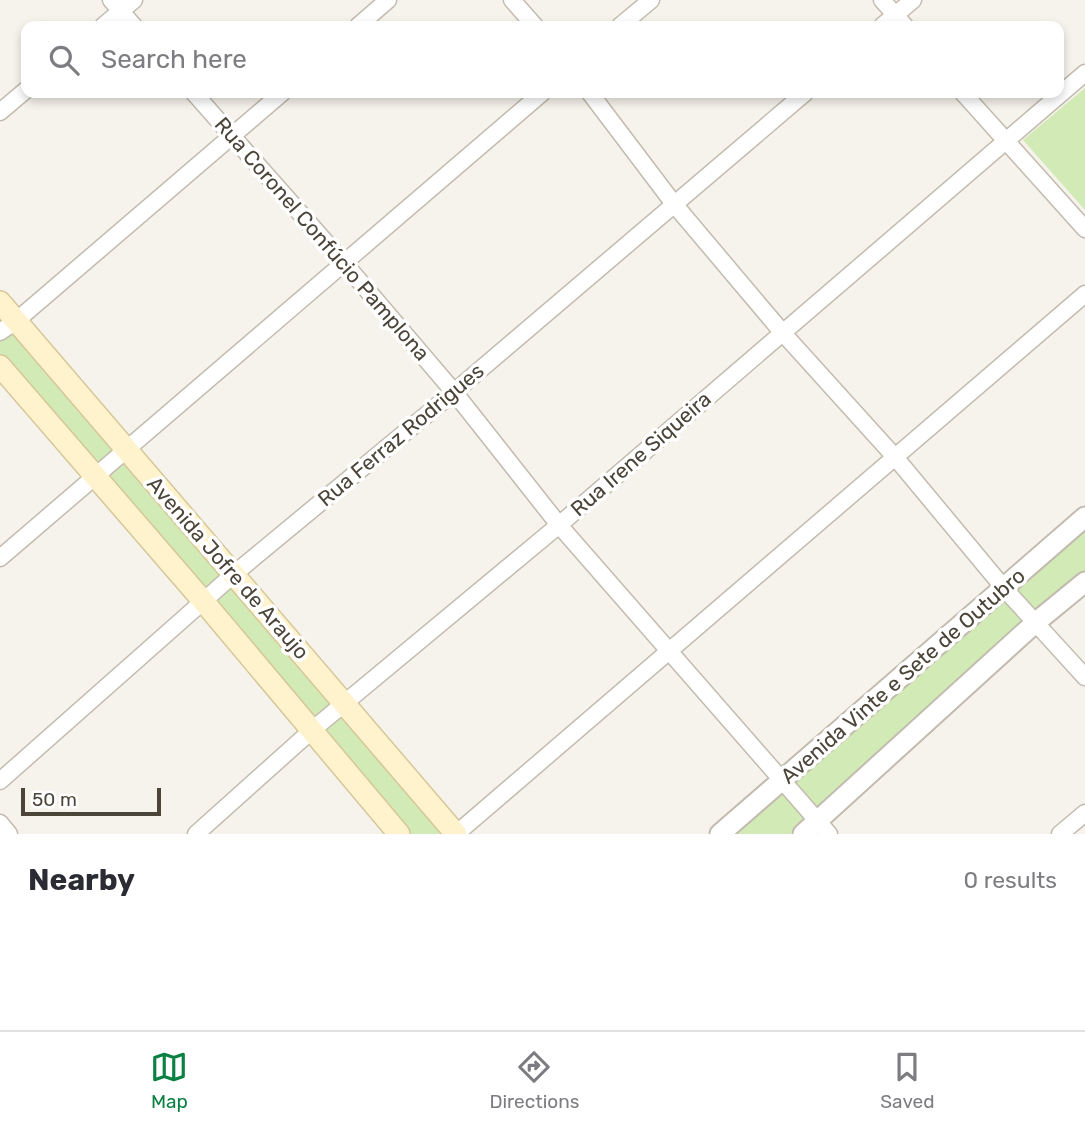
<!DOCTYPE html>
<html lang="en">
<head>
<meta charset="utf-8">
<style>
	body { margin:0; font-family:Rubik,sans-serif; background:#f7f7f7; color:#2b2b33 }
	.scale { position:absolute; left:21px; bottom:18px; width:140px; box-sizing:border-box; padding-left:7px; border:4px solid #4b4439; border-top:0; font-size:19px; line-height:24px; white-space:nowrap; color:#4b4439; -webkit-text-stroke:5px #fff; paint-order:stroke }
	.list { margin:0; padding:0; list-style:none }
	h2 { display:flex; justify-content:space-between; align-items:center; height:91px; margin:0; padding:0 28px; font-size:30px }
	h2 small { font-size:23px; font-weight:400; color:#7c7c81 }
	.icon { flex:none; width:38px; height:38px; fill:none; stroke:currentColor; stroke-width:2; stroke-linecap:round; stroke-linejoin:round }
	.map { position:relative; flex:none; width:1085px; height:834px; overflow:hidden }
	.search { position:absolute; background:#fff; box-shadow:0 4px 10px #0003; left:21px; right:21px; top:21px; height:77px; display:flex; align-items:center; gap:18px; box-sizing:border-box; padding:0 24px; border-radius:14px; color:#7c7c81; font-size:26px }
	.sheet { height:196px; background:#fff }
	nav { display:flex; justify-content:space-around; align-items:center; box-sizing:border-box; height:98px; border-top:2px solid #e1e1e2; background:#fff; font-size:19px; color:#7c7c81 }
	nav a { display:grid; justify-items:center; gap:4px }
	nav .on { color:#0b8043 }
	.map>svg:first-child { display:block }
	.green { fill:#d2eab5 }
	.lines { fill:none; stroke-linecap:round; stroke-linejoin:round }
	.minor-casing { stroke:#c2bbae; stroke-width:19 }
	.tertiary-casing { stroke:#c2bbae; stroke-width:23 }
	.secondary-casing { stroke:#d6c79b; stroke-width:24 }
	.minor { stroke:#fff; stroke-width:16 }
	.tertiary { stroke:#fff; stroke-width:19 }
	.secondary { stroke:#fff3cd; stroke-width:21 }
	.labels { text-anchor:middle; stroke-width:7; stroke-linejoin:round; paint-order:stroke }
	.street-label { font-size:21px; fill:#4b4439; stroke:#fff }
</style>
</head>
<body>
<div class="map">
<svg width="1085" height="834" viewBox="0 0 1085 834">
	<rect width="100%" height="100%" fill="#f6f3ec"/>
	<path class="green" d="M 1085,88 L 1085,210 L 1023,140 Z
		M 0,315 L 445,834 L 405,834 L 0,360 Z
		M 1085,528 L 1085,575 L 825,804 L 790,834 L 730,834 C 852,736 965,629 1085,528 Z"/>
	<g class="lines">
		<g class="minor-casing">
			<path id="minor" d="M 111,0 L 134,26
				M 512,0 L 535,26
				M 882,0 L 905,26
				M 103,26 L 134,0
				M 358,26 L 388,0
				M 620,26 L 651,0
				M 882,26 L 913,0
				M 194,93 L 345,264 L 454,392 L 559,525 L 829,834
				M 590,93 L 674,204 L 782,332 L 895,457 L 1003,587 L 1085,677
				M 963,93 L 1085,229
				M 0,112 L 26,90
				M 0,332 L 16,321 L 282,93
				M 0,558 L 542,93
				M 0,781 L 234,574 L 454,392 L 805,93
				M 0,823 L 9,834
				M 196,834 L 311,731 L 559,525 L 1085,73
				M 456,834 L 1085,294
				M 1060,834 L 1085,813"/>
		</g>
		<g class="tertiary-casing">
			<path id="tertiary" d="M 720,834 L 1085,517
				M 803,834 L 1035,623 L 1085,582"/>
		</g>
		<g class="secondary-casing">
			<path id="secondary" d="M 0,302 L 456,834
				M 0,366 L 204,602 L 399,834"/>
		</g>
		<use href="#minor" class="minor"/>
		<use href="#tertiary" class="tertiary"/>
		<use href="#secondary" class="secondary"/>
	</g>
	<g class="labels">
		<g class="street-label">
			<text transform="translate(322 239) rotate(49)" y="7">Rua Coronel Confúcio Pamplona</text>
			<text transform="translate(401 435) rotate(-40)" y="7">Rua Ferraz Rodrigues</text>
			<text transform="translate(641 454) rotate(-41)" y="7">Rua Irene Siqueira</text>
			<text transform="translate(228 568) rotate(49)" y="7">Avenida Jofre de Araujo</text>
			<text transform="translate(903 676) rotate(-41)" y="7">Avenida Vinte e Sete de Outubro</text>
		</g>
	</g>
</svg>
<div class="scale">50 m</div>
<div class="search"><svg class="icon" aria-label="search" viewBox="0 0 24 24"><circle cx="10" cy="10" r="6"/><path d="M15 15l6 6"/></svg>Search here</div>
</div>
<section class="sheet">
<h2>Nearby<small>0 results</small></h2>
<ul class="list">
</ul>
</section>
<nav>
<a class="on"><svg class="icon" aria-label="map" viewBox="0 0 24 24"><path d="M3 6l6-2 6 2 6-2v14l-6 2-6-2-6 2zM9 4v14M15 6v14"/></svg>Map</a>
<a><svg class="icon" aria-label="directions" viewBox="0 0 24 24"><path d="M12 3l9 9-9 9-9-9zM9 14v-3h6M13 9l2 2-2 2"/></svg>Directions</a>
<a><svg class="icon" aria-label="saved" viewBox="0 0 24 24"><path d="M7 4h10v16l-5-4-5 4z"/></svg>Saved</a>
</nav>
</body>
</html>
